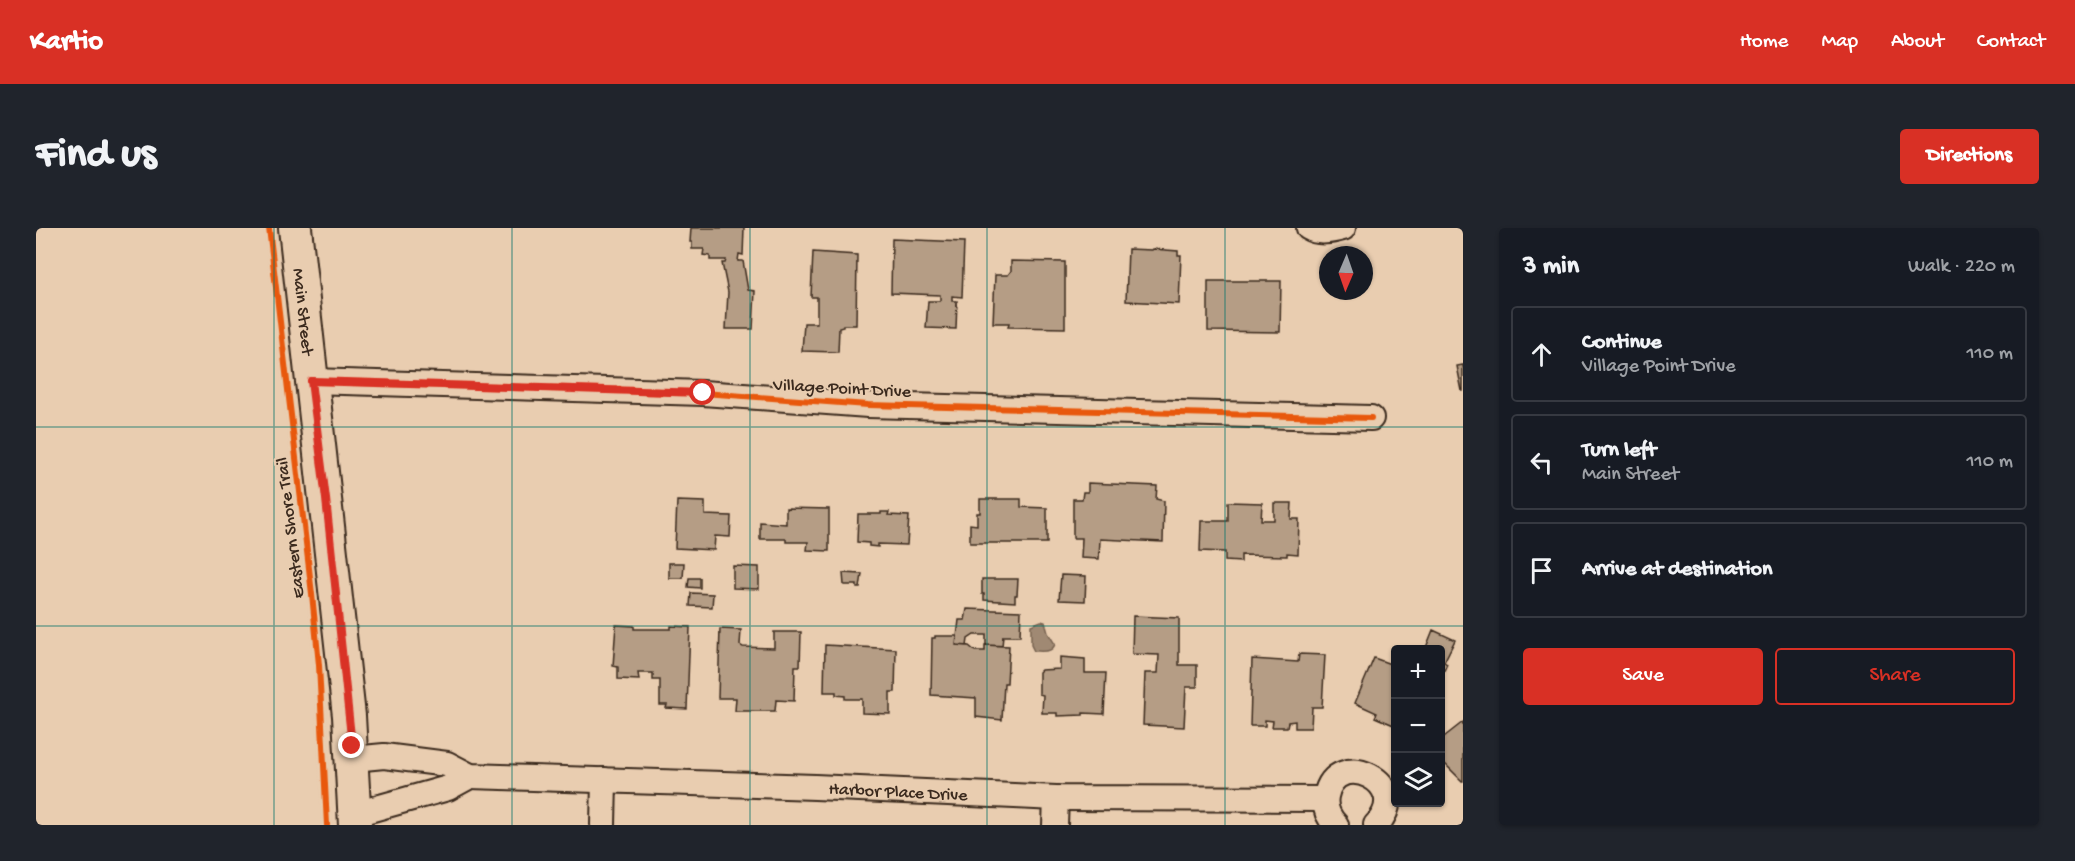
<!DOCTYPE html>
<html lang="en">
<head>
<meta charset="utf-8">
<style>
	body { margin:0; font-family:"Gochi Hand",sans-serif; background:#20242c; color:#f1f3f6 }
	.controls { position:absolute; right:18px; bottom:18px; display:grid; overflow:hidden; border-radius:6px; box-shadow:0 2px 4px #0004 }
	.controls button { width:54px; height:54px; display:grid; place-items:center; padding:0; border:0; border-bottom:2px solid #363941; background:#171b24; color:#f1f3f6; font:30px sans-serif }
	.compass { position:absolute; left:1283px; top:18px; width:54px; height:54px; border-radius:50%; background:#171b24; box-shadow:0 2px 4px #0004; rotate:182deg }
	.stop { position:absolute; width:18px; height:18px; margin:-14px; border:4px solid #d93025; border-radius:50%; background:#fff }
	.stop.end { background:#d93025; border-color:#fff; box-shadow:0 2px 6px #0008 }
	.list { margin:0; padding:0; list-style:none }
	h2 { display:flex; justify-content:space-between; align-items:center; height:78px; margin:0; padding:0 24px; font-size:26px }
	h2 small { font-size:20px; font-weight:400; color:#9ea1a6 }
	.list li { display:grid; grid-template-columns:39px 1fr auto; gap:18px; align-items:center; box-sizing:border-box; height:96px; margin:0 12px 12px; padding:0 12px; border:2px solid #363941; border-radius:6px }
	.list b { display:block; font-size:22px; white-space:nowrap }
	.list p { margin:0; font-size:20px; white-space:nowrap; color:#9ea1a6 }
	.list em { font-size:20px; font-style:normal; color:#9ea1a6 }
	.actions { display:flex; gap:12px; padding:18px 24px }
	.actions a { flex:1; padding:14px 0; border:2px solid #d93025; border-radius:6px; text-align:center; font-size:21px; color:#d93025 }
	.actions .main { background:#d93025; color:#fff }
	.icon { flex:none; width:33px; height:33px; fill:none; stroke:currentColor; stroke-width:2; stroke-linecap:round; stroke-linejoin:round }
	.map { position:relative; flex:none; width:1427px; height:597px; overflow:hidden; border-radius:6px }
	header { display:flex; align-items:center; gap:36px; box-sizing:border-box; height:84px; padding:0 30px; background:#d93025; color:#fff }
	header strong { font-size:28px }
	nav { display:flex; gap:33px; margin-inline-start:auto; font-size:21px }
	.intro { display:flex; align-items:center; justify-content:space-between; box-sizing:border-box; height:144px; padding:0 36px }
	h1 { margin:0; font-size:42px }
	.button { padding:15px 27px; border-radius:6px; background:#d93025; color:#fff; font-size:21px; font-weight:700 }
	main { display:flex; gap:36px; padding:0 36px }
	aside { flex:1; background:#171b24; border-radius:6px; box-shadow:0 2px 4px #0004 }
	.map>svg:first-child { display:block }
	.water { fill:#a08973; stroke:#786351; stroke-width:1.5 }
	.building { fill:#b59d85; stroke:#3b2a1e; stroke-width:1.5 }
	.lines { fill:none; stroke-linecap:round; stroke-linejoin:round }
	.minor-casing { stroke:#3b2a1e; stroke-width:28 }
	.major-casing { stroke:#3b2a1e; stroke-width:36 }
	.minor { stroke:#e9cdb0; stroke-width:24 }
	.major { stroke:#e9cdb0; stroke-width:32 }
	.cycleway-casing { stroke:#e9cdb0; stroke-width:10 }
	.cycleway { stroke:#e8590c; stroke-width:6 }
	.route { stroke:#d93025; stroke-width:8 }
	.grid { fill:none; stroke:#0f766e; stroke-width:1.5; stroke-opacity:0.55 }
	.labels { text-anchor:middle; stroke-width:4.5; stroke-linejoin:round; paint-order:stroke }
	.street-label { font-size:18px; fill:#3b2a1e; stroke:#e9cdb0 }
</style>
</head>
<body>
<header>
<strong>Kartio</strong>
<nav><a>Home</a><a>Map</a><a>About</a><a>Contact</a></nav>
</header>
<div class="intro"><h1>Find us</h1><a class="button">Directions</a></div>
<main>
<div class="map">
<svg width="1427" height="597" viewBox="0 0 1427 597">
	<rect width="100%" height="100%" fill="#e9cdb0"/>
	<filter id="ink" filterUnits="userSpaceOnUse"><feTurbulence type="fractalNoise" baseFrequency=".0167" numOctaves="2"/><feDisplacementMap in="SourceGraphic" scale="12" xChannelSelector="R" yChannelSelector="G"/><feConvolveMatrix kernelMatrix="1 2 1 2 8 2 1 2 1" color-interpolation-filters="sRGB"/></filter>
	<g filter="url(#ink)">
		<path class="water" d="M 1005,393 L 1009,394 L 1012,405 L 1019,416 C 1016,425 1007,423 998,423 L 995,417 L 995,397 Z"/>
		<path class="building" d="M 655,0 L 708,0 L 707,27 L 703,26 L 702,33 L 707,33 L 712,62 L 719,63 L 717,101 L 690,101 L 692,64 L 686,35 L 689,35 L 690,32 L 674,32 L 674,28 L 667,27 L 668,21 L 656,21 L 656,14 L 654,14 Z
			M 856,11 L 928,14 L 926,69 L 916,68 L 916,73 L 921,73 L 920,101 L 890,100 L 892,73 L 904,73 L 904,67 L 855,65 Z
			M 1092,21 L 1116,22 L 1117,21 L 1142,23 L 1142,27 L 1145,27 L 1143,76 L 1090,73 Z
			M 777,24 L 821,27 L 820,97 L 807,97 L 807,99 L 803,100 L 802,124 L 766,123 L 768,95 L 781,95 L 781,69 L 775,69 Z
			M 975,33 L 1029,34 L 1029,100 L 972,99 L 973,95 L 957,95 L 959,47 L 972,47 L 975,43 Z
			M 1172,53 L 1245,53 L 1244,104 L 1172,103 Z
			M 1427,137 L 1427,163 L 1426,163 L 1421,138 Z
			M 1052,255 L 1121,258 L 1120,271 L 1128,273 L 1127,314 L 1064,311 L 1063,331 L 1045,330 L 1046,310 L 1037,310 L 1037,271 L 1046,271 L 1047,264 L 1052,264 Z
			M 944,271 L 985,271 L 985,279 L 1011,280 L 1011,315 L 934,315 L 934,296 L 941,297 L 941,285 L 944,285 Z
			M 641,273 L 669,274 L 669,287 L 695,288 L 694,309 L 679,308 L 678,322 L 639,320 Z
			M 1192,274 L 1226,275 L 1225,292 L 1238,292 L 1238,275 L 1256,275 L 1255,291 L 1263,291 L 1262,326 L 1251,325 L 1251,328 L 1205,327 L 1205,334 L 1189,333 L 1189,324 L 1164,323 L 1165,293 L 1192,293 Z
			M 750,280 L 793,281 L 793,323 L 771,322 L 772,314 L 750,314 L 750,311 L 724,311 L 724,294 L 750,296 Z
			M 845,284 L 853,284 L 852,287 L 873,288 L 871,317 L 842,316 L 842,319 L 833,318 L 833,315 L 821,314 L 822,286 L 845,286 Z
			M 633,335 L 648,335 L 647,350 L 633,350 Z
			M 697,338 L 723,339 L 723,361 L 697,360 Z
			M 807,345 L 826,346 L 824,360 L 821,360 L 821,357 L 808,357 Z
			M 1025,347 L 1050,348 L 1049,373 L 1023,372 Z
			M 653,350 L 664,350 L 664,360 L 652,359 Z
			M 946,351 L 982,351 L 981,367 L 979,367 L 979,374 L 948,372 L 948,366 L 946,366 Z
			M 655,365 L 677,366 L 676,379 L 654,378 Z
			M 931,381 L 985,383 L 984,408 L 967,408 L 966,418 L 950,417 L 950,407 L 938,407 L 932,411 L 931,418 L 920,417 L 923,392 L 929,392 Z
			M 1097,388 L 1143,390 L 1143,437 L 1161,437 L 1161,459 L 1150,459 L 1148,499 L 1107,497 L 1109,445 L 1122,445 L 1123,427 L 1096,426 Z
			M 580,397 L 598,398 L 598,401 L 635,401 L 635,398 L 654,399 L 651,481 L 630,480 L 631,477 L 624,477 L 624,452 L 617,452 L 617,445 L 602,445 L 603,452 L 582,451 L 582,439 L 577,438 Z
			M 684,401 L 705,402 L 704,417 L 707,419 L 738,420 L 738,404 L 765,404 L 764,438 L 759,438 L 758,473 L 740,472 L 739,483 L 699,483 L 700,470 L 682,470 Z
			M 1397,402 L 1419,412 L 1408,434 L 1411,436 L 1404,451 L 1404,422 L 1389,422 Z
			M 899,408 L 921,408 L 920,417 L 933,418 L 939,423 L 949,423 L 949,417 L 973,418 L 971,455 L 968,455 L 966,492 L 940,489 L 940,470 L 895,467 L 896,410 L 899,410 Z
			M 789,417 L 860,421 L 859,464 L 854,464 L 854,486 L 826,485 L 826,471 L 809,471 L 809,468 L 800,467 L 800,464 L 788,464 Z
			M 1263,426 L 1289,427 L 1286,479 L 1276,479 L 1275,500 L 1259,500 L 1259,493 L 1252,494 L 1251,499 L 1236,499 L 1237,493 L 1229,492 L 1229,498 L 1214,498 L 1216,431 L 1262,434 Z
			M 1024,429 L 1049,431 L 1049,445 L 1070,445 L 1068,486 L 1047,485 L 1047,487 L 1021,488 L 1021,485 L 1006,485 L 1007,467 L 1003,466 L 1003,444 L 1005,442 L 1024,441 Z
			M 1338,430 L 1360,438 L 1360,498 L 1339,489 L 1341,485 L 1319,475 Z
			M 1427,494 L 1427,553 L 1426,553 L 1408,535 L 1404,537 L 1404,512 Z"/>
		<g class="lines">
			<g class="minor-casing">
				<g id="minor">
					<path d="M 1273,0 C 1283,6 1296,3 1307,0"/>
					<path d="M 275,153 L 667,165 L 832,177 L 1335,190"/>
					<path id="s1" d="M 317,531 L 348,528 L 411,536 L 434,548 L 779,559 L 1020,570 L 1289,571"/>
					<path d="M 319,586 L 412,560 L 434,548"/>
					<path d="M 567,597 L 568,552"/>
					<path d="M 1019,597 L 1020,570"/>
					<path d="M 1300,597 C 1292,589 1288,579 1290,568 C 1300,517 1380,556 1340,597"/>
				</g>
			</g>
			<g class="major-casing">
				<g id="major">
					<path id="s2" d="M 259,0 L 313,488 L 319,597"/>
				</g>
			</g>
			<use href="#minor" class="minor"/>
			<use href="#major" class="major"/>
			<g class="cycleway-casing">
				<path id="cycleway" d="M 233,0 L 276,366 L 283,437 L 291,597
					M 275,153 L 667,165 L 832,177 L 1335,190"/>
			</g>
			<use href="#cycleway" class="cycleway"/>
		</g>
	</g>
	<g class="lines" filter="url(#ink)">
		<path class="route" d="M 316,518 L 290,271 L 275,153 L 667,165"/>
	</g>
	<path class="grid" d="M 238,0 L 238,597M 476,0 L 476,597M 714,0 L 714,597M 951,0 L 951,597M 1189,0 L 1189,597M 0,199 L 1427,199M 0,398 L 1427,398"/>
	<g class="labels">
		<g class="street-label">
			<text dy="6" stroke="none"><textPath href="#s2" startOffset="84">Main Street</textPath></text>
			<text transform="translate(806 159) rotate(3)" y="6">Village Point Drive</text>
			<text transform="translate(253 300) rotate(-97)" y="6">Eastern Shore Trail</text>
			<text dy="6" stroke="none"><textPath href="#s1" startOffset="549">Harbor Place Drive</textPath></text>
		</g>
	</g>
</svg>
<div class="controls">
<button>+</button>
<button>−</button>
<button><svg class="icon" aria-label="layers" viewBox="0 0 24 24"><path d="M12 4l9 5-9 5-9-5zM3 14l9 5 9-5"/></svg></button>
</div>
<svg class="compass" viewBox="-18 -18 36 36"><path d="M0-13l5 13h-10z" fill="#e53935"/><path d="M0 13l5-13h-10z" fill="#9ea1a6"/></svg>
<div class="stop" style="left:667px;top:165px"></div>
<div class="stop end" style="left:316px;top:518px"></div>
</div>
<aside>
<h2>3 min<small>Walk · 220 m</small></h2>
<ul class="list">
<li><svg class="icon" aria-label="ahead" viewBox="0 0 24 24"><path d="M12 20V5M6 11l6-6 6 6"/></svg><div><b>Continue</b><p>Village Point Drive</p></div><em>110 m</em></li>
<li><svg class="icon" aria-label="left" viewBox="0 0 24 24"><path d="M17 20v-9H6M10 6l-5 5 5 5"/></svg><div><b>Turn left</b><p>Main Street</p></div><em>110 m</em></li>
<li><svg class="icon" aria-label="arrive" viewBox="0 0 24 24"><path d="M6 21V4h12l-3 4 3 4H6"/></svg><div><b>Arrive at destination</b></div></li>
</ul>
<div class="actions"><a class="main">Save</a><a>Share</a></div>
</aside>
</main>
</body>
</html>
